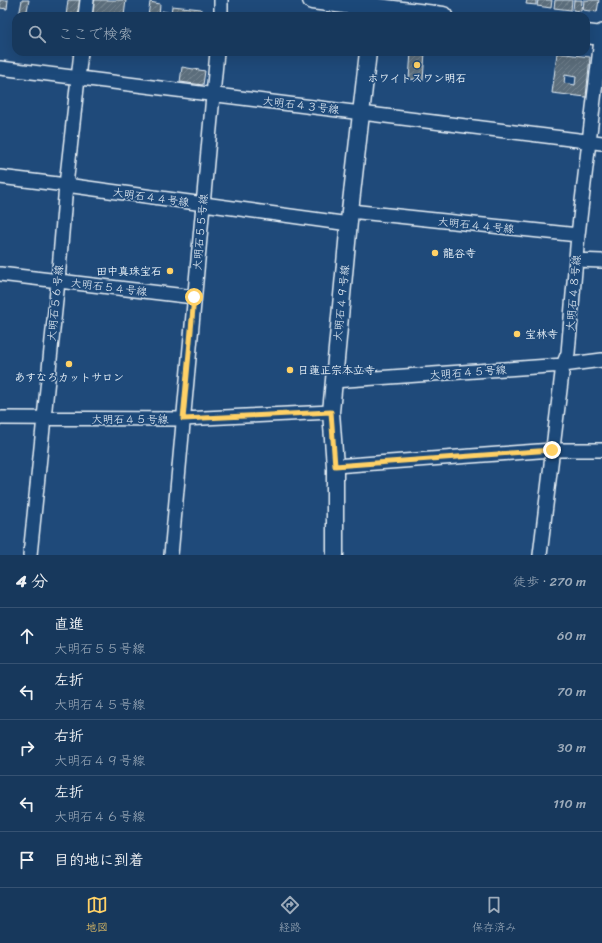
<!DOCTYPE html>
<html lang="ja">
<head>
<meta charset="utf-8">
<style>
	body { margin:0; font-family:Sriracha,"Klee One",sans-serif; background:#244365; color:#f1f3f6 }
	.stop { position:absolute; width:12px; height:12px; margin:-9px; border:3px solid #ffd166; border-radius:50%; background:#fff }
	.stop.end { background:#ffd166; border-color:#fff; box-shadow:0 1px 4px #0008 }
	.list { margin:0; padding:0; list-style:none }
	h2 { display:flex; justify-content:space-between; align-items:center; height:52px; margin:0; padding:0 16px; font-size:17px }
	h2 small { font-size:13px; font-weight:400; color:#9eacbb }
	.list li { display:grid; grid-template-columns:26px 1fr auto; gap:12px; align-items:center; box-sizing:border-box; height:56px; padding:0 16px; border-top:1px solid #365272 }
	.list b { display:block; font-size:15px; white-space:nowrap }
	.list p { margin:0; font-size:13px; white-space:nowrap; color:#9eacbb }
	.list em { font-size:13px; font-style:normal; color:#9eacbb }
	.icon { flex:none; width:22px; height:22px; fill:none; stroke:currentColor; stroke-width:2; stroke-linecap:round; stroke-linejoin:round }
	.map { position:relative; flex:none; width:602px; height:555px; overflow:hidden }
	.search { position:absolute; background:#17385c; box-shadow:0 4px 16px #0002; left:12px; right:12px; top:12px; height:44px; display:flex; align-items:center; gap:10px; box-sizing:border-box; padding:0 14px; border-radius:12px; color:#9eacbb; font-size:15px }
	.sheet { height:332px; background:#17385c }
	nav { display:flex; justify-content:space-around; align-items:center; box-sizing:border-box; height:56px; border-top:1px solid #365272; background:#17385c; font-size:11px; color:#9eacbb }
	nav a { display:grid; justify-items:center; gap:2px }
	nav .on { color:#ffd166 }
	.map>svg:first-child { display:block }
	.building { fill:url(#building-hatch); stroke:#e8f1f8; fill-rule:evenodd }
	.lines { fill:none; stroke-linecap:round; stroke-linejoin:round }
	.minor-casing { stroke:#e8f1f8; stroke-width:16 }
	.tertiary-casing { stroke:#e8f1f8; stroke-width:19 }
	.secondary-casing { stroke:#e8f1f8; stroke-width:21 }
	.minor { stroke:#1f4a7a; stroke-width:13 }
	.tertiary { stroke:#1f4a7a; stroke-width:16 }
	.secondary { stroke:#1f4a7a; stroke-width:18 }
	.route { stroke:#ffd166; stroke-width:5 }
	.poi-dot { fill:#ffd166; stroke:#1f4a7a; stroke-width:1.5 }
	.labels { text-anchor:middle; stroke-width:3; stroke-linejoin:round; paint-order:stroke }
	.poi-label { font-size:11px; font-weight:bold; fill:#e8f1f8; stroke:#1f4a7a; text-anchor:start }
	.street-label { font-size:11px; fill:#e8f1f8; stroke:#1f4a7a }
</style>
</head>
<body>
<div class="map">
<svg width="602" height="555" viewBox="0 0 602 555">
	<defs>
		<pattern id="building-hatch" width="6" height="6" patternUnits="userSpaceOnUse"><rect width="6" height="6" fill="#5b6e7c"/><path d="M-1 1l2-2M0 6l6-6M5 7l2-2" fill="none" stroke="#73838f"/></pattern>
	</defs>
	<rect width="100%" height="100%" fill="#1f4a7a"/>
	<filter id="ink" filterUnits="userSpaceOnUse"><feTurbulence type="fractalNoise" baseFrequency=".025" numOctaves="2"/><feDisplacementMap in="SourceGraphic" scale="8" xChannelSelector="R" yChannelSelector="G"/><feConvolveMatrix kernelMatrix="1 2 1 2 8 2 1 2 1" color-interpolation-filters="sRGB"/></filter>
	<g filter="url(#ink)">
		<path class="building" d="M 0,0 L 8,0 L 7,9 L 0,8 Z
			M 22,0 L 29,0 L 26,16 L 19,16 Z
			M 68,0 L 80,0 L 77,16 L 66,16 Z
			M 94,0 L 126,0 L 124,16 L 109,15 L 108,16 L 92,16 Z
			M 527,0 L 536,0 L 536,5 L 526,4 Z
			M 538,0 L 552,0 L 551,8 L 537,6 Z
			M 555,0 L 572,0 L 571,10 L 554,8 Z
			M 574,0 L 582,0 L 581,11 L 573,10 Z
			M 584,0 L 599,0 L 597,12 L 583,10 Z
			M 150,2 L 160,4 L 159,16 L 148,16 Z
			M 172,6 L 201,9 L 201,16 L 161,16 L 162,11 L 171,13 Z
			M 411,52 L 425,52 L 423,80 L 409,79 Z
			M 557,53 L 590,57 L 586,97 L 552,93 ZM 565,75 L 576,77 L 575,85 L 564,83 Z
			M 182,67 L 205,71 L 203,85 L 180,82 Z"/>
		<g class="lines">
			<g class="minor-casing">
				<path id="minor" d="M 85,16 L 87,0
					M 221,16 L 221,0
					M 0,68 L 602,143
					M 0,177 L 66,185 L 349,224
					M 350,211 L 578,235
					M 576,260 L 602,261
					M 0,274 L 194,297
					M 333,381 L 563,365 L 602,360
					M 0,418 L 183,419 L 331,412
					M 335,466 L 552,450 L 602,450
					M 30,555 L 58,281 L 66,185 L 81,52
					M 171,555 L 217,52
					M 540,555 L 563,365 L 568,353 L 578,235 L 602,31"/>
			</g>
			<g class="tertiary-casing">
				<path id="tertiary" d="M 335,555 L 335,466 L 331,412 L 350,211 L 368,52"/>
			</g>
			<g class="secondary-casing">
				<path id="secondary" d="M 312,0 L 443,16
					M 586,34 L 602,36"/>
			</g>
			<use href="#minor" class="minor"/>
			<use href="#tertiary" class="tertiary"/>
			<use href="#secondary" class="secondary"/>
		</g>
	</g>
	<g class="lines" filter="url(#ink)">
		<path class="route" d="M 194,297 L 183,419 L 331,412 L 335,466 L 552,450"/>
	</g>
	<g class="poi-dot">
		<circle cx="417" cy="65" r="4"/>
		<circle cx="435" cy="253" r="4"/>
		<circle cx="170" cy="271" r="4"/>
		<circle cx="517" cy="334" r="4"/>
		<circle cx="69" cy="364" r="4"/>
		<circle cx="290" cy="370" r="4"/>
	</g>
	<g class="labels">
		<g class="poi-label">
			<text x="417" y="82" text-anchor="middle">ホワイトスワン明石</text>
			<text x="443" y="257">龍谷寺</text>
			<text x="162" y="275" text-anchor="end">田中真珠宝石</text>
			<text x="525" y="338">宝林寺</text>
			<text x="298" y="374">日蓮正宗本立寺</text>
			<text x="69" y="381" text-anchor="middle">あすなろカットサロン</text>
		</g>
		<g class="street-label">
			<text transform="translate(301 105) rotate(7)" y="4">大明石４３号線</text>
			<text transform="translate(151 197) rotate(8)" y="4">大明石４４号線</text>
			<text transform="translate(476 225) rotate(6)" y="4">大明石４４号線</text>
			<text transform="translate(200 232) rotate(-85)" y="4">大明石５５号線</text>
			<text transform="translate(109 287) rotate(7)" y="4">大明石５４号線</text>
			<text transform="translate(573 293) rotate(-85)" y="4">大明石４８号線</text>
			<text transform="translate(55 303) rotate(-84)" y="4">大明石５６号線</text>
			<text transform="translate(341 303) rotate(-84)" y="4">大明石４９号線</text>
			<text transform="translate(468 372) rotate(-4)" y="4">大明石４５号線</text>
			<text x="130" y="423">大明石４５号線</text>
		</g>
	</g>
</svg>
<div class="stop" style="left:194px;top:297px"></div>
<div class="stop end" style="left:552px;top:450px"></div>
<div class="search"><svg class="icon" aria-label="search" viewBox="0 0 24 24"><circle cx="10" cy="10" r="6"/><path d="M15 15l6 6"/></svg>ここで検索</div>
</div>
<section class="sheet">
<h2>4 分<small>徒歩 · 270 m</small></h2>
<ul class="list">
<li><svg class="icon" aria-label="ahead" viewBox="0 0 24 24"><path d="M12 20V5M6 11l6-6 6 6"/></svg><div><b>直進</b><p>大明石５５号線</p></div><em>60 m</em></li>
<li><svg class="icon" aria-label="left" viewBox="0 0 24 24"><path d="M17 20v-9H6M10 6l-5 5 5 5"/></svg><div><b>左折</b><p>大明石４５号線</p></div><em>70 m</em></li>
<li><svg class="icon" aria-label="right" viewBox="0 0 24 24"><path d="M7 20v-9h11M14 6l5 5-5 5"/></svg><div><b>右折</b><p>大明石４９号線</p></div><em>30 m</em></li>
<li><svg class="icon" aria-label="left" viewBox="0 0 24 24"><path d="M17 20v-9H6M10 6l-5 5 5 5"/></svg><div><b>左折</b><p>大明石４６号線</p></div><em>110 m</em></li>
<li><svg class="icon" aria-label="arrive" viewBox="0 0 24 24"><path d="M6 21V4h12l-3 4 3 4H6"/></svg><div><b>目的地に到着</b></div></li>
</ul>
</section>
<nav>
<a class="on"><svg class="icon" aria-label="map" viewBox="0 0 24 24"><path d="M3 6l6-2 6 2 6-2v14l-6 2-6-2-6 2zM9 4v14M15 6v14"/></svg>地図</a>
<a><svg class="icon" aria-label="directions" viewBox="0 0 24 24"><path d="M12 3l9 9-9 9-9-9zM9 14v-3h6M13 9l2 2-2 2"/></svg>経路</a>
<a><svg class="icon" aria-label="saved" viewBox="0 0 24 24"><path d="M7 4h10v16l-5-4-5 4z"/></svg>保存済み</a>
</nav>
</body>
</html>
